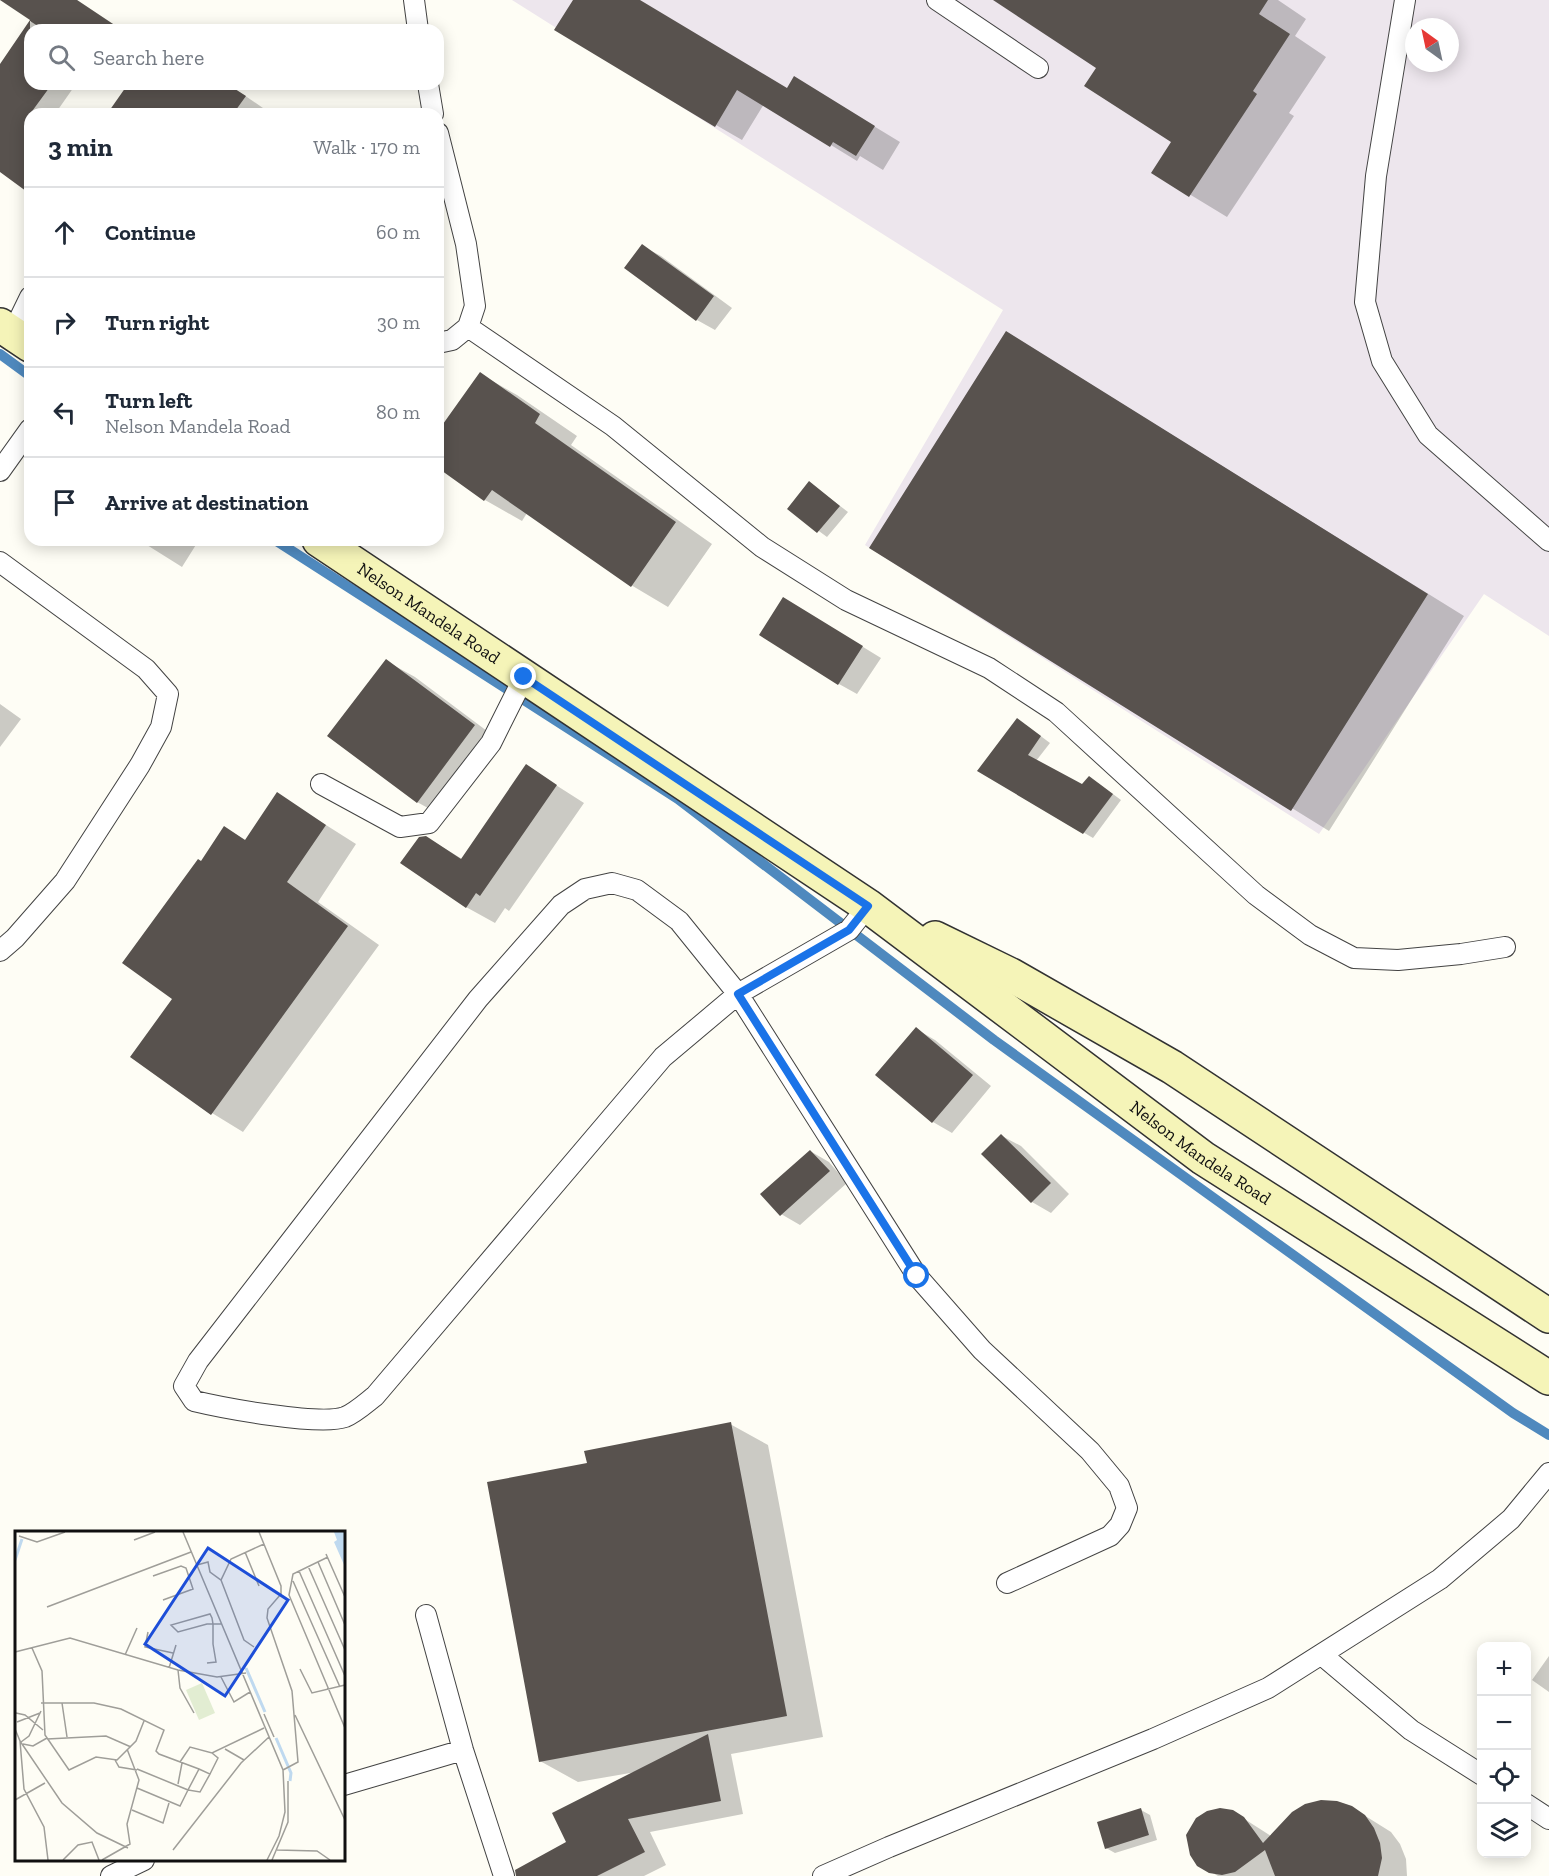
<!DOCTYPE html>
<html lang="en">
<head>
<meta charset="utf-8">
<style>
	body { margin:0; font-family:"Zilla Slab",serif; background:#f6f6f7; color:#1f2937 }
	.controls { position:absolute; right:18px; bottom:18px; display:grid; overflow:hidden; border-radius:12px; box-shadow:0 3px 15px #0003 }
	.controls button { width:54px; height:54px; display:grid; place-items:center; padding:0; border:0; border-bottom:2px solid #e0e1e3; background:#fff; color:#1f2937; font:30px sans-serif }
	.compass { position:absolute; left:1405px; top:18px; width:54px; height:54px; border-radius:50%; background:#fff; box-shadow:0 3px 15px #0003; rotate:327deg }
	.stop { position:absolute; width:18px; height:18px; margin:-14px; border:4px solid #1a73e8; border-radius:50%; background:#fff }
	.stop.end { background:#1a73e8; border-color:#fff; box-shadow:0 2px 6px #0008 }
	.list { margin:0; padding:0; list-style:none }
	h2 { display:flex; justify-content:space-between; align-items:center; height:78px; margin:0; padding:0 24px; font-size:26px }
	h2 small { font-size:20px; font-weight:400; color:#747a83 }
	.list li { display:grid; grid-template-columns:39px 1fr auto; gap:18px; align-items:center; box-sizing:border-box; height:90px; padding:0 24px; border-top:2px solid #e0e1e3 }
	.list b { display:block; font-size:22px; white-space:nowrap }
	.list p { margin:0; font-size:20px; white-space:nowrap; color:#747a83 }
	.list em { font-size:20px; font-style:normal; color:#747a83 }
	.icon { flex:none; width:33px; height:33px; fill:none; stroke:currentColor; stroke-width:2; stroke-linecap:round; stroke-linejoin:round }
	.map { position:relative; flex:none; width:1549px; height:1876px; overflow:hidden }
	.search { position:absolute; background:#fff; box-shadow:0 3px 15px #0003; left:24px; top:24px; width:420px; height:66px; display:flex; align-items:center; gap:15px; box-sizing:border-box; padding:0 21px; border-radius:18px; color:#747a83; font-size:22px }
	.panel { position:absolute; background:#fff; box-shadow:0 3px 15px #0003; left:24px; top:108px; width:420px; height:438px; border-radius:18px }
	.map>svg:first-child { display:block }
	.industrial { fill:#ede6ed; fill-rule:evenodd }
	.shadow { fill:#0003 }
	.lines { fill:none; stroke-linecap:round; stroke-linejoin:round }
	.stream { stroke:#4f89be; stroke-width:10 }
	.building { fill:#58524e }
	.lane-casing { stroke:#434343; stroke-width:22 }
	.secondary-casing { stroke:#323232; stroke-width:36 }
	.lane { stroke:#fff; stroke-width:20 }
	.secondary { stroke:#f5f4b8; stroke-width:33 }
	.route { stroke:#1a73e8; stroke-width:8 }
	.labels { text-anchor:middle; stroke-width:6; stroke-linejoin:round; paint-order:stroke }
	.street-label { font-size:18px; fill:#101010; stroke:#fff }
	.inset-river { fill:none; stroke:#bfd9ef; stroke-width:3 }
	.inset-road { fill:none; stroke:#9f9e99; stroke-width:1.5 }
	.view { fill:#1d4ed8; fill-opacity:0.15; stroke:#1d4ed8; stroke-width:3 }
	.inset-edge { fill:none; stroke:#101010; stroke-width:3 }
</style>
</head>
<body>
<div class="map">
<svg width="1549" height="1876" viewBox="0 0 1549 1876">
	<rect width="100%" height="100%" fill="#fefdf5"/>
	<path class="industrial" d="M 512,0 L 1549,0 L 1549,636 L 1484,594 L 1319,834 L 865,545 L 1003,310 ZM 1414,27 L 1450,27 L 1450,63 L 1414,63 Z"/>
	<path class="shadow" d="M 2,0 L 77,0 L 122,30 L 30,30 L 30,84 L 76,84 L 55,114 L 30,114 L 30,192 L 0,171 L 0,66 L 32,20 Z
		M 574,0 L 638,0 L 788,90 L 821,94 L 900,142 L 883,170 L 860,156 L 857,161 L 764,104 L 742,140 L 716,125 Z
		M 995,0 L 1278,0 L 1306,19 L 1295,36 L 1326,57 L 1289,113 L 1294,116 L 1227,217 L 1153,172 L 1174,142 L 1098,67 Z
		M 128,84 L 228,84 L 263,108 L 259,114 L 178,114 Z
		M 642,246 L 661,256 L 732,308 L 715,330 L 697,320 Z
		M 1007,333 L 1464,616 L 1329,831 L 872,548 Z
		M 480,374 L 517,395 L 577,436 L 571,445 L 712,544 L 668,607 L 631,585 L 527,513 L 522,521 L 485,500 L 438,467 L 438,433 Z
		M 810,483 L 848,512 L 827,537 L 789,509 Z
		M 139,540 L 199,540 L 182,567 Z
		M 803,610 L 881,658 L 857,694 L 839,684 Z
		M 386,661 L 415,677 L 503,743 L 446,818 L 417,802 Z
		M 0,704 L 21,719 L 0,747 Z
		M 1026,725 L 1050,743 L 1036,761 L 1082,786 L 1098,783 L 1121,800 L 1093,838 L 979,771 Z
		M 526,766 L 584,803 L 509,911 L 505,908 L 495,923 L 466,907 L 426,837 L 462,859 Z
		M 277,794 L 356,844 L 318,902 L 379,945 L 243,1132 L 212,1113 L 175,999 L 202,863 L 225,828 L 247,841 Z
		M 916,1029 L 935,1040 L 991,1086 L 952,1133 L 933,1122 L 877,1075 Z
		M 1002,1136 L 1021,1146 L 1069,1194 L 1051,1213 L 1032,1202 Z
		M 810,1151 L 829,1162 L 847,1183 L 800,1225 L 781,1214 Z
		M 730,1424 L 768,1445 L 823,1737 L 731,1754 L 743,1814 L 650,1832 L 666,1865 L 644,1876 L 517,1876 L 568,1843 L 636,1772 L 578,1782 L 540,1761 L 589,1464 Z
		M 1549,1656 L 1549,1692 L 1532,1680 Z
		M 1351,1807 L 1391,1832 L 1400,1844 L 1406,1859 L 1407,1876 L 1218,1876 L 1199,1865 L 1232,1811 L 1271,1836 Z
		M 1141,1810 L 1150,1815 L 1157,1840 L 1115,1853 L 1106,1848 Z"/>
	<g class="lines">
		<path class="stream" d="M 0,354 L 30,376
			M 275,540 L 678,799 L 994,1040 L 1513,1413 L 1549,1435"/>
	</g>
	<path class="building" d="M 0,0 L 77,0 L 122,30 L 44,30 L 30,21 L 30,84 L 52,84 L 30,114 L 30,194 L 0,172 L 0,64 L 30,20 Z
		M 573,0 L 640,0 L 787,88 L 794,76 L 875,126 L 856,156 L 833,142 L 830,147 L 737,90 L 715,127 L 554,30 Z
		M 993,0 L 1268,0 L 1259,14 L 1290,34 L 1253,91 L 1257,94 L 1189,197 L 1151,173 L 1171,142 L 1084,86 L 1096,68 Z
		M 128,84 L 227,84 L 246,96 L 233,114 L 107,114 Z
		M 642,244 L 714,296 L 696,321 L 624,268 Z
		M 1006,331 L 1428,594 L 1291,811 L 869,548 Z
		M 480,372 L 540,414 L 535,423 L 676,522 L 631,587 L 492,490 L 484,501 L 438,468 L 438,431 Z
		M 809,481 L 840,506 L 817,533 L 787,509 Z
		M 783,597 L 863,646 L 838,685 L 759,635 Z
		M 386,659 L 475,725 L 417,803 L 327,736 Z
		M 1017,718 L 1041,736 L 1028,755 L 1082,784 L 1089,776 L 1113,794 L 1083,834 L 977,771 Z
		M 526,764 L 557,785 L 480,896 L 476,893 L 466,908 L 400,863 L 419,837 L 426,836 L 461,859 Z
		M 277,792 L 326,825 L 287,882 L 348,926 L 211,1115 L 130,1057 L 172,999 L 122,963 L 198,859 L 201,861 L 224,826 L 245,840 Z
		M 916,1027 L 973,1075 L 932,1123 L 875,1075 Z
		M 1001,1134 L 1051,1183 L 1031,1203 L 981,1154 Z
		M 810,1150 L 830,1171 L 780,1216 L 760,1194 Z
		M 731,1422 L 787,1716 L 539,1762 L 487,1482 L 587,1463 L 584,1451 Z
		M 708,1734 L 721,1801 L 628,1819 L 645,1852 L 597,1876 L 516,1876 L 515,1870 L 566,1842 L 552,1813 Z
		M 1321,1800 L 1337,1801 L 1352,1806 L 1365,1815 L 1374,1828 L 1380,1843 L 1382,1858 L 1378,1876 L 1275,1876 L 1265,1850 L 1235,1872 L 1222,1875 L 1209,1873 L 1197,1866 L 1190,1855 L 1186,1835 L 1196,1818 L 1207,1811 L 1220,1808 L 1233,1810 L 1244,1817 L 1263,1843 L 1292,1812 L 1305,1804 Z
		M 1141,1808 L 1149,1835 L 1105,1849 L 1097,1822 Z"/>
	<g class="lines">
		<g class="lane-casing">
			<path id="lane" d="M 414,0 L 418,30
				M 937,0 L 1038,68
				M 1405,0 L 1376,176 L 1365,302 L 1382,361 L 1428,435 L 1549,541
				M 428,84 L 433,114
				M 438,133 L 466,244 L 475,306 L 468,327 L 452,340 L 438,343
				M 468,327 L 613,426 L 762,547 L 846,600 L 989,668 L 1056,712 L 1256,895 L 1310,935 L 1354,958 L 1398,960 L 1461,954 L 1505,947
				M 12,334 L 30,297
				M 0,471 L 30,429
				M 0,562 L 146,669 L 168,694 L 161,727 L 140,765 L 65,881 L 15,938 L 0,951
				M 321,784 L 400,827 L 429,823 L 491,743 L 524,677
				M 868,906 L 849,930 L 738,994 L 663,1057 L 375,1396 C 366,1403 355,1413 345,1417 C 320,1426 223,1408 194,1401 L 184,1386 L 198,1361 L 478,999 L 561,905 L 585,889 L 612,883 L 637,890 L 679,921 L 738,994 L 917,1276 L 982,1350 L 1090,1451 L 1119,1486 L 1127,1508 L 1120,1525 L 1110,1536 L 1007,1583
				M 426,1615 L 463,1750 L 504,1876
				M 1322,1655 L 1411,1730 L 1482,1775
				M 344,1785 L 463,1750
				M 1526,1804 L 1549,1819
				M 111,1876 L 144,1860
				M 823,1876 L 889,1847 L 1153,1739 L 1268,1688 L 1440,1579 L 1511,1519 L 1549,1473"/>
		</g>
		<g class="secondary-casing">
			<g id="secondary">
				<path d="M 0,325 L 30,345"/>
				<path id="s1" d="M 319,540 L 868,906 L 1203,1158 L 1549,1378"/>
				<path d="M 935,938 L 1011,975 L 1172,1067 L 1549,1316"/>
			</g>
		</g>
		<use href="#lane" class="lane"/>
		<use href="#secondary" class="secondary"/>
	</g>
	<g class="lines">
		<path class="route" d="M 524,677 L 868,906 L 849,930 L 738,994 L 917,1276"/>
	</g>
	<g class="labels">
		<g class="street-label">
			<text dy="6" stroke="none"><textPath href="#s1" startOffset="132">Nelson Mandela Road</textPath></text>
			<text dy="6" stroke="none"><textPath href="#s1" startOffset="1074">Nelson Mandela Road</textPath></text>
		</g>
	</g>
	<g transform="translate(15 1531)">
		<rect width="330" height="330" fill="#fefdf5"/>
		<path d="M 187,152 L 200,182 L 184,189 L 171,159 Z" fill="#e2edd2"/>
		<path d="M 319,1 L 330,1 L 330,36 L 319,11 L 322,9 Z" fill="#bfd9ef"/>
		<path class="inset-river" d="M 0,29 L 7,8M 231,137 L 250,181M 261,207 L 276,242 L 275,250"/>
		<path class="inset-road" d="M 168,1 L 268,239 L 270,281 L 264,305 L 252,329M 244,1 L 266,55 L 266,63 L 253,78 L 252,87 L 277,160 L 283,231 L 268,239M 4,5 L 22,11 L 50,1M 119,9 L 140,1M 230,21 L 244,55M 311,23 L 330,66M 313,26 L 278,43 L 274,64 L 330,197M 303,31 L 330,94M 182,34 L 193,31 L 195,41 L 206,49 L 216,28 L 249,13M 293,35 L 330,119M 284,40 L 330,145M 138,45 L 166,35 L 171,37 L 178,58 L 148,69M 206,49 L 229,109 L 239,116M 278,50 L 325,156M 32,76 L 176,21M 133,101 L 130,116 L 158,122M 17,117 L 27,140 L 30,204 L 54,239 L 81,226 L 102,229 L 121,210 L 129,190M 0,121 L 55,107 L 163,139 L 202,146 L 231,142M 110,124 L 122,97M 192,132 L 201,131 L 198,113 L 198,93 L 197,87 L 195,83 L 156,94 L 163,101 L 192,93 L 207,93M 154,137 L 161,114M 285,138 L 297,162 L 330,154M 163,139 L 165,157 L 179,182M 206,146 L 219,171 L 235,161M 26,172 L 79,172 L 106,178 L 149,199 L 141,220 L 144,223 L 184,238 L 195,243 L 185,261 L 173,259 L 184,238M 47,172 L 52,206M 1,182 L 10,184 L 28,199M 249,183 L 259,206M 280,184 L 330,289M 2,191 L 25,182M 0,198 L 5,210 L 9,258 L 29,296 L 33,329M 32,208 L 91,205 L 116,216M 5,210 L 47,272 L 82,302 L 113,317M 6,211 L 14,205 L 26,180M 8,213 L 18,215 L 32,207M 210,218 L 229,229M 100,229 L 104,236 L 122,239M 165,231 L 175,216 L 197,222 L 249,197M 122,238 L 173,259 L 165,275 L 122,257M 195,243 L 203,227 L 197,222M 163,253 L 167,232M 0,269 L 30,252M 117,279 L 148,292 L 154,272M 158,319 L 226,232 L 254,206M 262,319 L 302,320 L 315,329M 48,329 L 63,314 L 77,311 L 84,329M 87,329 L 115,313 L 112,293 L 124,249 L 112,218M 257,329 L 273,291 L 273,250"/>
		<path class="view" d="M 193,17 L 273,69 L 210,165 L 130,113 Z"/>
		<rect width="330" height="330" class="inset-edge"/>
	</g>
</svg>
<div class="controls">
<button>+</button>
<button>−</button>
<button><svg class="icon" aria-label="locate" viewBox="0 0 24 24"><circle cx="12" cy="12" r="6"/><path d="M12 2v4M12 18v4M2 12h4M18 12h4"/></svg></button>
<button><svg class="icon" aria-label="layers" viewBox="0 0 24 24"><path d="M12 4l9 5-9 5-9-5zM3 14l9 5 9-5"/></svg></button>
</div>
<svg class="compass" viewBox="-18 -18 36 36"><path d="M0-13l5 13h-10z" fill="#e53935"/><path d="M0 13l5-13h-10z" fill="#747a83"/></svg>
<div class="stop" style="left:917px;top:1276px"></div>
<div class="stop end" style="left:524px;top:677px"></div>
<div class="search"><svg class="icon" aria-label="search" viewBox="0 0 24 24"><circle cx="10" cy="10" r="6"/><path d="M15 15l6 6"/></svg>Search here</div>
<section class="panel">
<h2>3 min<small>Walk · 170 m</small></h2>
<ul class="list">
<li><svg class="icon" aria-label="ahead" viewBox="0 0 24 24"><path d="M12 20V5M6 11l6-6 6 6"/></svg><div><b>Continue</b></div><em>60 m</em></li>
<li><svg class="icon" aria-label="right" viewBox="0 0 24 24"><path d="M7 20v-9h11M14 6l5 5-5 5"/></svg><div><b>Turn right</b></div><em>30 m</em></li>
<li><svg class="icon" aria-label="left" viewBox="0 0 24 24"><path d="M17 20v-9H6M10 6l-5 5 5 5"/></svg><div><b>Turn left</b><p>Nelson Mandela Road</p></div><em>80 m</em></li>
<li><svg class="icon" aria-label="arrive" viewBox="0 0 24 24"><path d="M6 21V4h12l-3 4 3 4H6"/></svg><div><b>Arrive at destination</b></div></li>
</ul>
</section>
</div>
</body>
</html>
